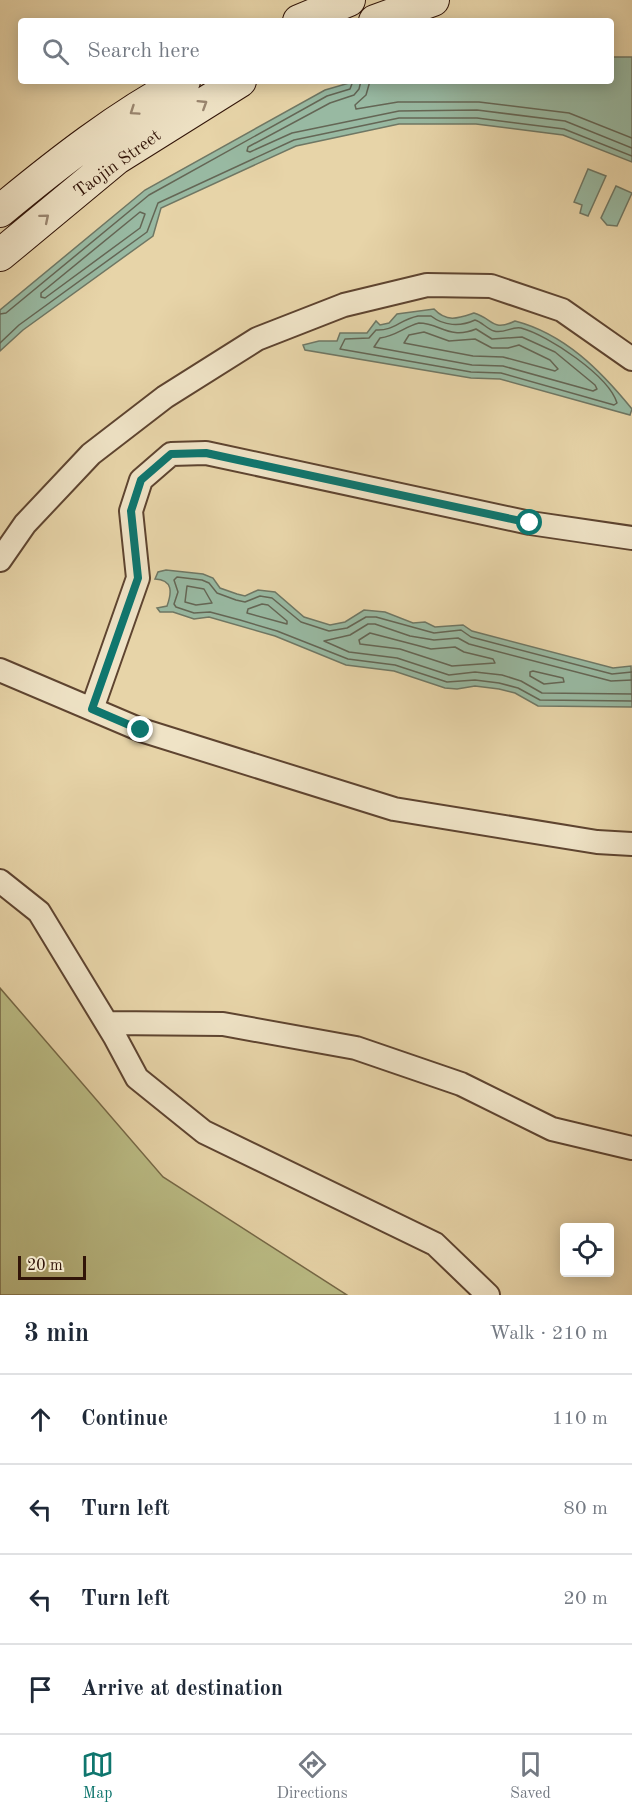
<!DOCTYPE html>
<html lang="en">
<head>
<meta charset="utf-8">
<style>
	body { margin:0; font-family:"Old Standard TT",serif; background:#f2f2f3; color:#1f2937 }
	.controls { position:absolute; right:18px; bottom:18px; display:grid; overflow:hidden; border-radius:6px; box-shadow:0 3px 15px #0003 }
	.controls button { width:54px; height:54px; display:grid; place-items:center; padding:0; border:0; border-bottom:2px solid #e0e1e3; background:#fff; color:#1f2937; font:30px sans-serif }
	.scale { position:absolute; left:18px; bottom:15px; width:68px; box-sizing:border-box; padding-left:6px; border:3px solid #311408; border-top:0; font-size:16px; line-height:21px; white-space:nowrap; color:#311408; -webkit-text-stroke:4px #efe3c6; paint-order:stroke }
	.stop { position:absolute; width:18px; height:18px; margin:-14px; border:4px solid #0f766e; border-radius:50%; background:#fff }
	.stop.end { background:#0f766e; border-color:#fff; box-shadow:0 2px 6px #0008 }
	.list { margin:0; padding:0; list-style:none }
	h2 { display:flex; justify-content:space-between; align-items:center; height:78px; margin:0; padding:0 24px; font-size:26px }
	h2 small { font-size:20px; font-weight:400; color:#747a83 }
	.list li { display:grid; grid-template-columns:39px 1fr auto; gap:18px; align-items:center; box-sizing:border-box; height:90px; padding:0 24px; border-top:2px solid #e0e1e3 }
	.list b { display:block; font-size:22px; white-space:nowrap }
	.list em { font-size:20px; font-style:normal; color:#747a83 }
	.icon { flex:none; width:33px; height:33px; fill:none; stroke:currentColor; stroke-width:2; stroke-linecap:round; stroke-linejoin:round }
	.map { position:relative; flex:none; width:632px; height:1295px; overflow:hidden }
	.search { position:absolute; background:#fff; box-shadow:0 3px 15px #0003; left:18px; right:18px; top:18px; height:66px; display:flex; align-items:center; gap:15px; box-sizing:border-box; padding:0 21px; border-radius:6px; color:#747a83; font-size:22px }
	.sheet { height:438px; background:#fff }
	nav { display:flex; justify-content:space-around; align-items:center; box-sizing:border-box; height:84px; border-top:2px solid #e0e1e3; background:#fff; font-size:16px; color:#747a83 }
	nav a { display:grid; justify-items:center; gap:3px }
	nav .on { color:#0f766e }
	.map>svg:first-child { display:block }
	.green { fill:#babb84; stroke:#766846; stroke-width:1.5 }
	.water { fill:#98b9a2; stroke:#6f7764; stroke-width:1.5 }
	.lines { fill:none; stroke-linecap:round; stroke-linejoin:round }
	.shore { stroke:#646655; stroke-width:1.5 }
	.street-casing { stroke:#5e4430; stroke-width:26 }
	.secondary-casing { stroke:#311408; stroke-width:34 }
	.street { stroke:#efe3c6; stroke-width:22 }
	.secondary { stroke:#efe3c6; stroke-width:32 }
	.oneway { stroke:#9a8670 }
	.route { stroke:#0f766e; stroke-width:8 }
	.labels { text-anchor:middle; stroke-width:4.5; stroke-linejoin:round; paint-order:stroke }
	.street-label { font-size:18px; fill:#311408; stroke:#efe3c6 }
</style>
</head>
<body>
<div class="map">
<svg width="632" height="1295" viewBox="0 0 632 1295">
	<rect width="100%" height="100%" fill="#e7d4a8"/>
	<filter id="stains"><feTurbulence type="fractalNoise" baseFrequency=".00333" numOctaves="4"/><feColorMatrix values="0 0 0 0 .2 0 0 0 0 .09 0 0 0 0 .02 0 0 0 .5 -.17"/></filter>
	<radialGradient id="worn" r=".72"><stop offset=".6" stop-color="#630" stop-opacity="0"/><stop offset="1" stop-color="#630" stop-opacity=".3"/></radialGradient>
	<path class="green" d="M 0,988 L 163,1177 L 347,1295 L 0,1295 Z"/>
	<path class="water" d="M 611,57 L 632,57 L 632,162 L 563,135 L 476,124 L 399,124 L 296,146 L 161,208 L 153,236 L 23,330 L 0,351 L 0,310 L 145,190 L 325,90 L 356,81 L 611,81 Z
		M 588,169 L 606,176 L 588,216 L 580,213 L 582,205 L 574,202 Z
		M 616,186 L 632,193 L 617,226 L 607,225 L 601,218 Z
		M 434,309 C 447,323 459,318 474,313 C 494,319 492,332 515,321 C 565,334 601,371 632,409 L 630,415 L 500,379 L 471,378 L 305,350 L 303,345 L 319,341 L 337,341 L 340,333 L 367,333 L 376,321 L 380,325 L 389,323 L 397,314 Z
		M 166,570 L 203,574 L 213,578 L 220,588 L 237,594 L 245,596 L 258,590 L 275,592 L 304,617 L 330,625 L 345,622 L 364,610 L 385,612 L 413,623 L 425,622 L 435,627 L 463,625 L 472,631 L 613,668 L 631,666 L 632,707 L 538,706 L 515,693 L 499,689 L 475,686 L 457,689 L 445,688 L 394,671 L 346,665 L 275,636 L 209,617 L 194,619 L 173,612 L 160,612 L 157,608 L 167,606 C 172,592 173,580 155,579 L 158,572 Z"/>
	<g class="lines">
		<path class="shore" d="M 361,81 L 359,89 L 354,95 L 330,103 L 248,147 L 247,151 L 250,152 L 292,133 L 399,111 L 477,110 L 565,121 L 632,148
			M 370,81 L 366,95 L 355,105 L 356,109 L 398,102 L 479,102 L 569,113 L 632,138
			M 140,212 L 145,214 L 140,228 L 45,298 L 41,297 L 41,293 Z
			M 0,314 L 6,313 L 149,195 L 327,96 L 350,89 L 353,81
			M 418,316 L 431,316 C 444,326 460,327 475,320 C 482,322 487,329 494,331 C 504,334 512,326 521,328 C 548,335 609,376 617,403 L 614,405 L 501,373 L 471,372 L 340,349 L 345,339 L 369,338 L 376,330 C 394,331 399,320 418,316 Z
			M 419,323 C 440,323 449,340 476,329 L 492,339 L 522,337 L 555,352 L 595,385 L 597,389 L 593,391 L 503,366 L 472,365 L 374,347 L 380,338 C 396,336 404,327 419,323 Z
			M 424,332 L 449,341 L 475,339 L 492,348 L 508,348 L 519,345 L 550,360 L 558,369 L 555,371 L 503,357 L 473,356 L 404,343 L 409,335 Z
			M 0,343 L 19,325 L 147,232 L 158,203 L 294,140 L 399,118 L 477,118 L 564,129 L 632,156
			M 187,586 L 204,589 L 212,603 L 196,605 L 185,602 Z
			M 262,604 L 268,605 L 287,621 L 287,624 L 247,613 L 248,609 Z
			M 370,633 L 431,649 L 455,647 L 464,652 L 493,659 L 495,663 L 452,666 L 400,649 L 360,644 L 359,640 Z
			M 533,671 L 563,678 L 564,682 L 544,684 L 530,676 L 530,672 Z
			M 632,672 L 612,674 L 471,637 L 461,630 L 434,633 L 376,617 L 366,617 L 347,628 L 329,631 L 301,622 L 272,598 L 260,596 L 245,602 L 236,600 L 217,593 L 209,583 L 202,580 L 177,577 L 174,580 L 178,592 L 174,604 L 176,607 L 194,613 L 210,612 L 240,620 L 277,631 L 348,659 L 395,665 L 447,682 L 475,680 L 499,683 L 518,688 L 540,700 L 632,701
			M 632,680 L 611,681 L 469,644 L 458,638 L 434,640 L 410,636 L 375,624 L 368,624 L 350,635 L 324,641 L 349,652 L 397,658 L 449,675 L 475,672 L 502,675 L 521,681 L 542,693 L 632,694"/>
		<g class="street-casing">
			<path id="street" d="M 0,560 L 25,524 L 91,454 L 165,397 L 257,339 L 344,305 L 427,285 L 491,286 L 562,310 L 632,359
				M 0,670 L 141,730 L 394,809 L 597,842 L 632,844
				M 92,709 L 138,578 L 131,511 L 141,480 L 171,454 L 206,453 L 530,523 L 632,538
				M 0,881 L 39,912 L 115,1037 L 137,1078 L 204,1132 L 435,1244 L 488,1295
				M 107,1023 L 223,1024 L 356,1048 L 461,1084 L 552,1129 L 632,1148"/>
		</g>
		<g class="secondary-casing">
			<path id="secondary" d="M 299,21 L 349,0
				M 375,21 L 433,0
				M 0,211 C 58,163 118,116 184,81
				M 0,255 L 117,158 L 240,81"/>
		</g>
		<use href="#street" class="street"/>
		<use href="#secondary" class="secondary"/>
	</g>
	<defs><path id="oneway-chevron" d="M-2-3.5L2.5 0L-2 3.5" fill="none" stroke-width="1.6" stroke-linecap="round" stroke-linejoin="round" transform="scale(1.5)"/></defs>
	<g class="oneway">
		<use href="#oneway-chevron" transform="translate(203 104) rotate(-32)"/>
		<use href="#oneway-chevron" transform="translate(134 111) rotate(146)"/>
		<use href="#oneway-chevron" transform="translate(45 218) rotate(-40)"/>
	</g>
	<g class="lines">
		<path class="route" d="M 141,730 L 92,709 L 138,578 L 131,511 L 141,480 L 171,454 L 206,453 L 530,523"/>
	</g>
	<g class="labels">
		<g class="street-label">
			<text transform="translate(117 163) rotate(-36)" y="6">Taojin Street</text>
		</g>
	</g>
	<rect width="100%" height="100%" filter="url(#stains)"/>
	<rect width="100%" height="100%" fill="url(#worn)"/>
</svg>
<div class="controls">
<button><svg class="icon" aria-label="locate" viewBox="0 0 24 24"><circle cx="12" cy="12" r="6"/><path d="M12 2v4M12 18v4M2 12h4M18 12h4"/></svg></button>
</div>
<div class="scale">20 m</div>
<div class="stop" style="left:530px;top:523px"></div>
<div class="stop end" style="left:141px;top:730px"></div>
<div class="search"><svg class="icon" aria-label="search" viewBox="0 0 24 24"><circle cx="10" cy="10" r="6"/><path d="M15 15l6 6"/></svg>Search here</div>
</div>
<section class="sheet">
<h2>3 min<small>Walk · 210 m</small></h2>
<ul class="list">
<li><svg class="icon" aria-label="ahead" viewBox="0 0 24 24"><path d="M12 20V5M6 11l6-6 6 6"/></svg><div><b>Continue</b></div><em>110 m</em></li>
<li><svg class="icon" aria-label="left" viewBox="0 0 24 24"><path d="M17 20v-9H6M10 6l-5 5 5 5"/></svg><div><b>Turn left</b></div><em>80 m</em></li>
<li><svg class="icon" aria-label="left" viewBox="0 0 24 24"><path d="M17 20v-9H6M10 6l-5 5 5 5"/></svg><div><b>Turn left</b></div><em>20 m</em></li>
<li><svg class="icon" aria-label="arrive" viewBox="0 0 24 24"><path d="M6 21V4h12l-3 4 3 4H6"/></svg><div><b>Arrive at destination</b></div></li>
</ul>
</section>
<nav>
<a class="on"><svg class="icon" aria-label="map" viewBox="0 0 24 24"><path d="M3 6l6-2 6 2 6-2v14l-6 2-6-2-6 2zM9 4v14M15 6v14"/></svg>Map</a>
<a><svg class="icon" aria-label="directions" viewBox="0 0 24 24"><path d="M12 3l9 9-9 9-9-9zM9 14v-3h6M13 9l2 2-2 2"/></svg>Directions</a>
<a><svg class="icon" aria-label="saved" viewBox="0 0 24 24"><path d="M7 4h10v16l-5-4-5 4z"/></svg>Saved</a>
</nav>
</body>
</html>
